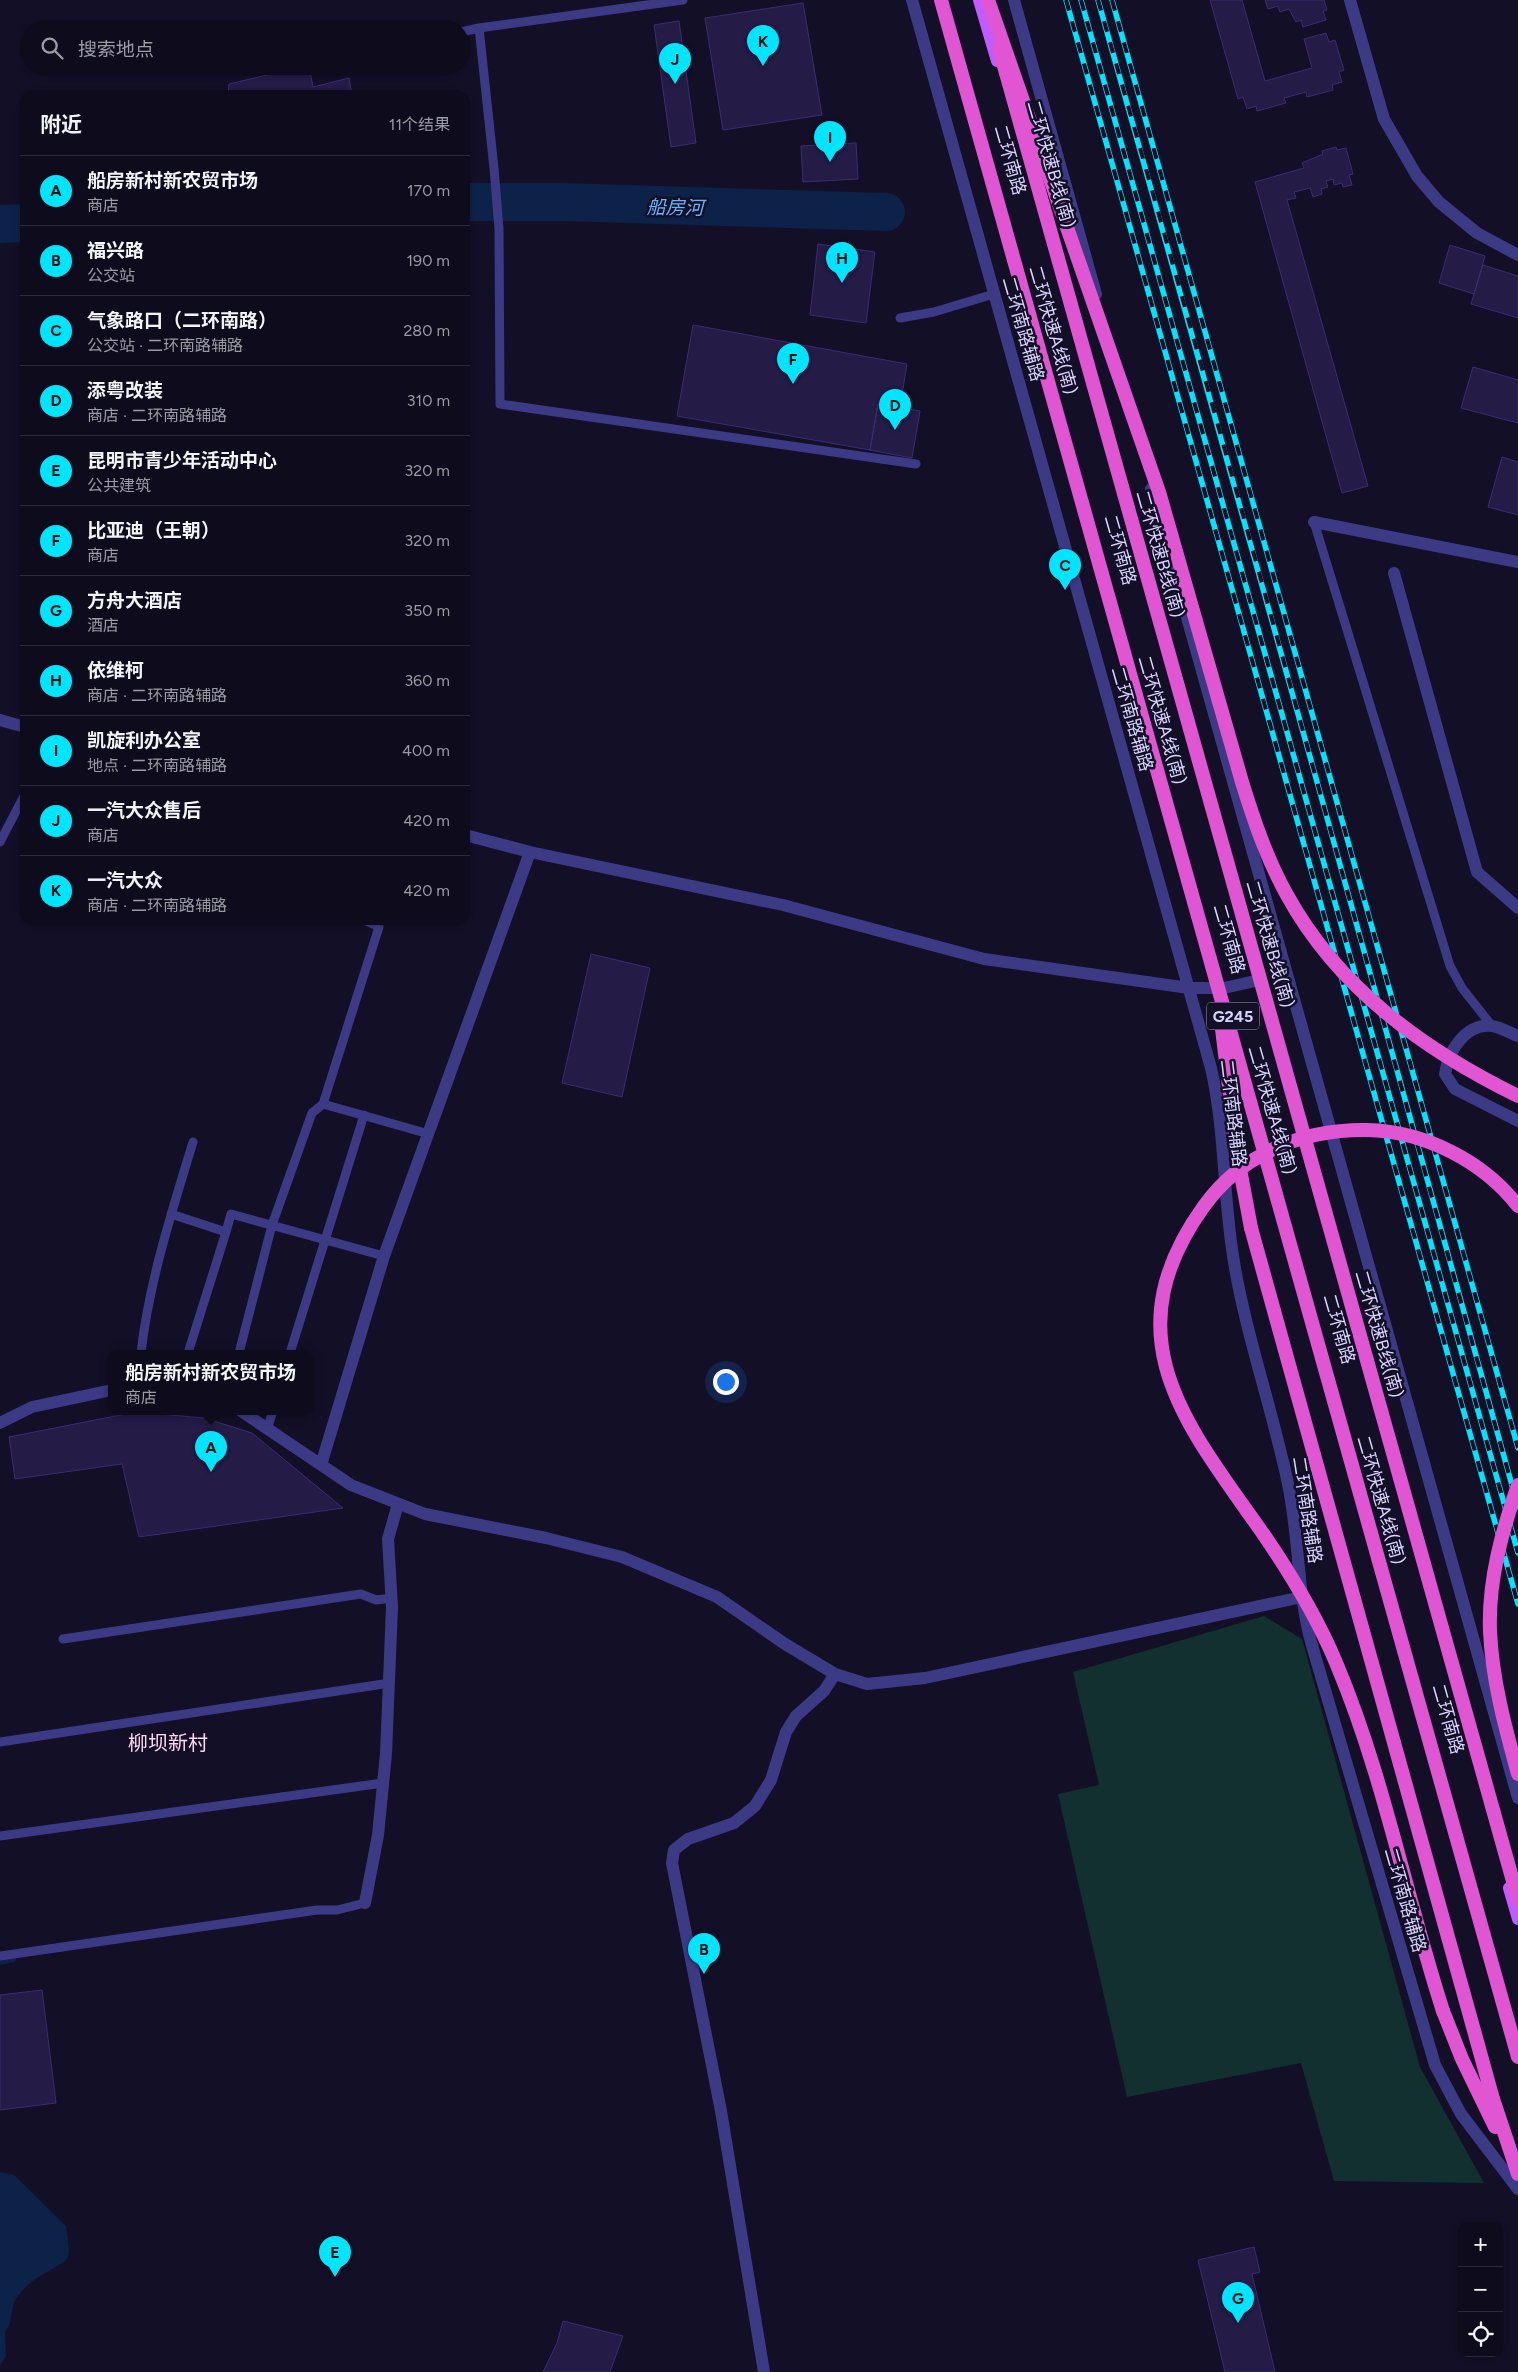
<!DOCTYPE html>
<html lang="zh">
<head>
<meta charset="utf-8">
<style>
	body { margin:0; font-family:Figtree,"Noto Sans SC",sans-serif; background:#1c1929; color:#f1f3f6 }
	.controls { position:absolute; right:15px; bottom:15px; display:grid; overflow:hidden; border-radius:10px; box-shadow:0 1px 4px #0004 }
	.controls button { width:45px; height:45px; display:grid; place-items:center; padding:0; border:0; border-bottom:1px solid #2e2b3b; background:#0e0b1c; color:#f1f3f6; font:25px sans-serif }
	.you { position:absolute; left:725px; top:1381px; width:18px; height:18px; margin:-12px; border:4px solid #fff; border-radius:50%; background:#1a73e8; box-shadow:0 0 0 8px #1a73e833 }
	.badge { display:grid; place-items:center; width:32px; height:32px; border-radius:50%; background:#00e5ff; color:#111; font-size:16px; font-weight:700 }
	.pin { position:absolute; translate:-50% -41px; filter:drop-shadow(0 1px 2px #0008) }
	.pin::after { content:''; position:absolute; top:26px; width:18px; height:15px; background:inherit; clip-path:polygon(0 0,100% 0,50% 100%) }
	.popup { position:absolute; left:108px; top:1350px; width:205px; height:65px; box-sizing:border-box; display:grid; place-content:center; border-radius:10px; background:#0e0b1c; filter:drop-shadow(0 1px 4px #0005); font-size:16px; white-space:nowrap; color:#9b9ba3 }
	.popup b { font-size:19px; color:#f1f3f6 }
	.popup::after { content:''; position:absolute; left:50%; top:100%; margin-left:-10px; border:10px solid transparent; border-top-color:#0e0b1c }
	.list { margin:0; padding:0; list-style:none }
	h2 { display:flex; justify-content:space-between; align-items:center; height:65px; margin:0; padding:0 20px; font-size:21px }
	h2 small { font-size:16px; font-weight:400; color:#9b9ba3 }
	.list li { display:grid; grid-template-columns:32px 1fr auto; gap:15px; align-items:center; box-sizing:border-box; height:70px; padding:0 20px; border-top:1px solid #2e2b3b }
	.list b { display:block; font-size:19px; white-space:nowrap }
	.list p { margin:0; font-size:16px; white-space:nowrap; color:#9b9ba3 }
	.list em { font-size:16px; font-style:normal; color:#9b9ba3 }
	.icon { flex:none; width:28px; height:28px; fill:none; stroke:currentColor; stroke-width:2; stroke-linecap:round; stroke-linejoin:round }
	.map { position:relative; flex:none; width:1518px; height:2372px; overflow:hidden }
	.search { position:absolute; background:#0e0b1c; box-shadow:0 1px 4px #0004; left:20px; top:20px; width:450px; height:55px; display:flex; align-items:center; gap:12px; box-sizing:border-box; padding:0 18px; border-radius:28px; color:#9b9ba3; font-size:19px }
	.panel { position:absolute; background:#0e0b1c; box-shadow:0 1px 4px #0004; left:20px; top:90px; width:450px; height:835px; border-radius:15px }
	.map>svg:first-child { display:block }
	.green { fill:#12302f }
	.water { fill:#0c2248 }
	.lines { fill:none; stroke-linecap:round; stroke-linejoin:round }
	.stream { stroke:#0c2248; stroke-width:6 }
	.river { stroke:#0c2248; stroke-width:38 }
	.building { fill:#241b47; stroke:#3b2d73 }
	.service { stroke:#3d3a85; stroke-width:9 }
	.minor { stroke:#3d3a85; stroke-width:12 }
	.primary { stroke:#c25bff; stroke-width:12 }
	.trunk { stroke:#e055d1; stroke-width:14 }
	.rail-casing { stroke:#00e5ff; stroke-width:5.5 }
	.rail { stroke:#130f26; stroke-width:4; stroke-dasharray:11; stroke-linecap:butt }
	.trunk-bridge { stroke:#e055d1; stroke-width:14 }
	.labels { text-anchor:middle; stroke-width:5; stroke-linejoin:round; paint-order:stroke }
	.shield { fill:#130f26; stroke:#9e99be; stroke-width:1 }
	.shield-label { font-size:16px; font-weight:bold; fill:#d9d4ff }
	.street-label { font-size:18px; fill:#d9d4ff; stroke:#130f26 }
	.water-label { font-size:19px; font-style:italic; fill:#62b6ff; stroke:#130f26 }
	.quarter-label { font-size:20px; fill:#ffd6f0; stroke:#130f26 }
</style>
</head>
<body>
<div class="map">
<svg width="1518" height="2372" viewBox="0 0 1518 2372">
	<rect width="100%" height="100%" fill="#130f26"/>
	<path class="green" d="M 1264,1616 L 1302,1639 L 1420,2067 L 1484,2183 L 1334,2181 L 1301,2063 L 1127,2097 L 1058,1794 L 1099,1785 L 1073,1672 Z"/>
	<path class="water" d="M 0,2172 L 14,2175 L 66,2226 L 69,2249 L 68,2257 L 65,2261 C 46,2274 24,2281 14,2303 C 10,2314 13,2322 5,2332 L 6,2356 L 0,2365 Z"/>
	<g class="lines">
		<path class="stream" d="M 0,1962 L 13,1959"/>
		<path class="river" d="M 465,202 L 563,202 L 886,212
			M 0,224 L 25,223"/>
	</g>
	<path class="building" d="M 1210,0 L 1242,0 L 1265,81 L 1312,68 L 1304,39 L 1326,33 L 1329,42 L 1335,40 L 1344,70 L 1339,72 L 1342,82 L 1332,85 L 1333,90 L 1307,97 L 1306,92 L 1284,98 L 1286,103 L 1257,111 L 1256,106 L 1247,109 L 1243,97 L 1238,99 Z
		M 1265,0 L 1324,0 L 1327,10 L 1323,11 L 1326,20 L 1303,27 L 1301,20 L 1296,22 L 1289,9 L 1280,12 L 1278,6 L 1268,9 Z
		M 803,3 L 822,115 L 723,130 L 705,18 Z
		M 679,21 L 696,143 L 671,147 L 654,25 Z
		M 305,66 L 309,66 L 313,87 L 349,78 L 352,95 L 228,95 L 229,84 Z
		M 856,143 L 858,179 L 803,182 L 801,146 Z
		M 1336,147 L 1337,150 L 1346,148 L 1353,174 L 1349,175 L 1352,185 L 1343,187 L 1342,183 L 1334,185 L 1333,179 L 1326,181 L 1328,187 L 1321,189 L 1322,194 L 1313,197 L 1310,188 L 1294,192 L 1296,198 L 1287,200 L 1368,486 L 1342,493 L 1255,182 L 1304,168 L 1302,163 L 1323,154 L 1322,151 Z
		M 818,244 L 875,252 L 866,323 L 810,315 Z
		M 1450,245 L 1485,256 L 1474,294 L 1439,283 Z
		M 1483,265 L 1518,276 L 1518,318 L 1471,304 Z
		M 693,325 L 907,364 L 900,407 L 878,404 L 870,450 L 677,416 Z
		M 1473,367 L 1518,380 L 1518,423 L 1461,408 Z
		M 878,404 L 920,411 L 912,458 L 870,450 Z
		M 1502,457 L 1518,462 L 1518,515 L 1488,507 Z
		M 591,954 L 650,968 L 622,1097 L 562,1083 Z
		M 136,1412 L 204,1418 L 252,1433 L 343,1508 L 139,1537 L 122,1464 L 15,1479 L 9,1437 Z
		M 42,1990 L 56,2103 L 0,2110 L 0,1995 Z
		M 1254,2247 L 1260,2272 L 1252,2274 L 1275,2372 L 1225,2372 L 1198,2260 Z
		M 563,2321 L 623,2336 L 610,2372 L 543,2372 L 557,2343 Z"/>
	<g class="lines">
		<path class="service" d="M 479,28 L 494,168 L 499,229 L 500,404 L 916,464
			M 461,32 L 479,28 L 683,0
			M 900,318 L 934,312 L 994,294
			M 1314,522 L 1450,966 L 1462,988 L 1492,1026
			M 0,842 L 25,794
			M 323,1104 L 429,1134
			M 171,1214 L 226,1232 L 231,1214 L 384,1256
			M 141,1353 C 149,1282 172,1211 193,1142
			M 188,1353 L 226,1232
			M 239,1353 L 272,1225 L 312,1113 L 323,1104 L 379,927 L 364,920
			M 290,1353 L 364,1115
			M 267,1429 L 273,1411
			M 63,1639 L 361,1594 L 376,1600 L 392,1598
			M 0,1742 L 390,1683
			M 0,1836 L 383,1783
			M 0,1956 L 317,1910 L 337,1910 L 365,1903"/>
		<path class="minor" d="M 912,0 L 1211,1068 C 1225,1129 1223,1193 1233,1256 C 1245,1333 1272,1407 1288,1484 C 1299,1536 1297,1590 1311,1642 L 1435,2065 L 1461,2114 L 1518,2189
			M 1014,0 L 1096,294
			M 1350,0 L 1384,119 L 1417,176 L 1439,202 L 1477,233 L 1518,255
			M 1151,489 L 1518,1798
			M 1314,522 L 1518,562
			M 1394,573 L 1477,872 L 1518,908
			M 0,720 L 25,727
			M 465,835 L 530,852 L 783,905 L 984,959 L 1189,988 L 1224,988 L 1255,981
			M 1518,1036 C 1510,1033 1500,1027 1492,1026 C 1465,1023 1448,1052 1445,1074 L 1455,1089 L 1518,1121
			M 241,1411 L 351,1485 L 425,1514 L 546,1538 L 622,1557 L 717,1597 L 785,1644 L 835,1674 L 867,1684 L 925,1678 L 1302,1597
			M 0,1423 L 32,1407 L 112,1390
			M 321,1465 L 384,1256 L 530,852
			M 365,1903 L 378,1835 L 386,1754 L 392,1607 L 388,1539 L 398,1504
			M 764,2372 L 721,2111 L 672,1863 L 674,1850 L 688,1839 L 734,1823 L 755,1806 L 771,1780 L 786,1732 L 796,1716 L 824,1691 L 835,1674"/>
		<path class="primary" d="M 979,0 L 997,61
			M 1509,1888 L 1518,1919"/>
		<path class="trunk" d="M 999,48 L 1518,1899
			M 1251,1228 L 1493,2099 L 1518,2174
			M 1443,2011 L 1462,2059 L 1495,2127"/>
		<g class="rail-casing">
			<path id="rail" d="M 1066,0 L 1518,1604
				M 1081,0 L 1518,1553
				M 1098,0 C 1241,501 1378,1005 1518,1507
				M 1112,0 L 1518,1448"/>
		</g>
		<use href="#rail" class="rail"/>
		<path class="trunk-bridge" d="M 941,0 L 1518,2057
			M 988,0 L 1159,492 L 1242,782 C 1254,821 1267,859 1287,895 C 1338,988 1424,1050 1518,1096
			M 1222,1029 L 1237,1153 L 1251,1228
			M 1518,1485 C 1502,1531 1488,1581 1490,1631 C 1492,1679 1505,1727 1518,1774
			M 1443,2011 C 1406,1897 1384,1777 1337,1665 C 1318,1619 1292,1576 1264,1535 C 1187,1425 1109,1338 1204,1206 C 1242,1153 1304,1129 1367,1130 C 1424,1131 1483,1161 1518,1206"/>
	</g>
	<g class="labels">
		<rect class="shield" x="1207" y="1002.5" width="52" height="27" rx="4"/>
		<g class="shield-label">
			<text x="1233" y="1022">G245</text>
		</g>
		<g class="street-label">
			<text transform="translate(1010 160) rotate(74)" y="6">二环南路</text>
			<text transform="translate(1051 164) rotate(74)" y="6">二环快速B线(南)</text>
			<text transform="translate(1023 329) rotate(74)" y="6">二环南路辅路</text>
			<text transform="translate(1053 330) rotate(74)" y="6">二环快速A线(南)</text>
			<text transform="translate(1120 550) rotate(74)" y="6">二环南路</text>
			<text transform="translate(1160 554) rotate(74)" y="6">二环快速B线(南)</text>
			<text transform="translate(1132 719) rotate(74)" y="6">二环南路辅路</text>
			<text transform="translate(1162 720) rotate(74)" y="6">二环快速A线(南)</text>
			<text transform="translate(1229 939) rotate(74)" y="6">二环南路</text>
			<text transform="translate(1270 944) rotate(74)" y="6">二环快速B线(南)</text>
			<text transform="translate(1272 1110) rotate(74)" y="6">二环快速A线(南)</text>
			<text transform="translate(1233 1113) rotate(83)" y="6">二环南路辅路</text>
			<text transform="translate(1339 1329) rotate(74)" y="6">二环南路</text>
			<text transform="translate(1379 1334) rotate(74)" y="6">二环快速B线(南)</text>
			<text transform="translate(1381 1500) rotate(74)" y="6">二环快速A线(南)</text>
			<text transform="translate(1307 1510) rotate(81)" y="6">二环南路辅路</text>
			<text transform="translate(1448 1719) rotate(74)" y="6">二环南路</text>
			<text transform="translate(1405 1900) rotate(74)" y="6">二环南路辅路</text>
		</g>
		<g class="water-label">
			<text transform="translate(675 207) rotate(1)" y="7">船房河</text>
		</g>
		<g class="quarter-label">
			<text x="168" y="1750">柳坝新村</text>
		</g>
	</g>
</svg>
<div class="controls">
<button>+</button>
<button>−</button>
<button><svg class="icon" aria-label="locate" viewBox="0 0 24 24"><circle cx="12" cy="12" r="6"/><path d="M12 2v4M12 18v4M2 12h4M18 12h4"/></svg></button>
</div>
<div class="you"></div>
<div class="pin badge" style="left:211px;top:1472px">A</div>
<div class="popup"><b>船房新村新农贸市场</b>商店</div>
<div class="pin badge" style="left:704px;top:1974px">B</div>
<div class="pin badge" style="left:1065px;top:590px">C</div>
<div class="pin badge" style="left:895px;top:430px">D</div>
<div class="pin badge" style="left:335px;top:2277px">E</div>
<div class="pin badge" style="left:793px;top:384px">F</div>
<div class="pin badge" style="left:1238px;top:2323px">G</div>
<div class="pin badge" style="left:842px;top:283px">H</div>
<div class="pin badge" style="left:830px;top:162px">I</div>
<div class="pin badge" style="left:675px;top:84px">J</div>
<div class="pin badge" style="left:763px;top:66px">K</div>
<div class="search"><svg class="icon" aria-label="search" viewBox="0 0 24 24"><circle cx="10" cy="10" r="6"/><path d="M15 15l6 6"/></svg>搜索地点</div>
<section class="panel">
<h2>附近<small>11个结果</small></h2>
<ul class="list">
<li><span class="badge">A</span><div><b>船房新村新农贸市场</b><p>商店</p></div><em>170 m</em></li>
<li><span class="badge">B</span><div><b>福兴路</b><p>公交站</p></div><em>190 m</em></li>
<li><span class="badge">C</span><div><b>气象路口（二环南路）</b><p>公交站 · 二环南路辅路</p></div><em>280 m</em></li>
<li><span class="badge">D</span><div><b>添粤改装</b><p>商店 · 二环南路辅路</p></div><em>310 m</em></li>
<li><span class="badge">E</span><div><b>昆明市青少年活动中心</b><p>公共建筑</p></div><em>320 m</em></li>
<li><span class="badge">F</span><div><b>比亚迪（王朝）</b><p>商店</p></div><em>320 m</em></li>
<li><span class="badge">G</span><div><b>方舟大酒店</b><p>酒店</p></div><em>350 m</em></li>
<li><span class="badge">H</span><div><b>依维柯</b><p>商店 · 二环南路辅路</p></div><em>360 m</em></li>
<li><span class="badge">I</span><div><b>凯旋利办公室</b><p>地点 · 二环南路辅路</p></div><em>400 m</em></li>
<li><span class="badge">J</span><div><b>一汽大众售后</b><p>商店</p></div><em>420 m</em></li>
<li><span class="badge">K</span><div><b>一汽大众</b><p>商店 · 二环南路辅路</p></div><em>420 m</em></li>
</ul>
</section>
</div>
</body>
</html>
